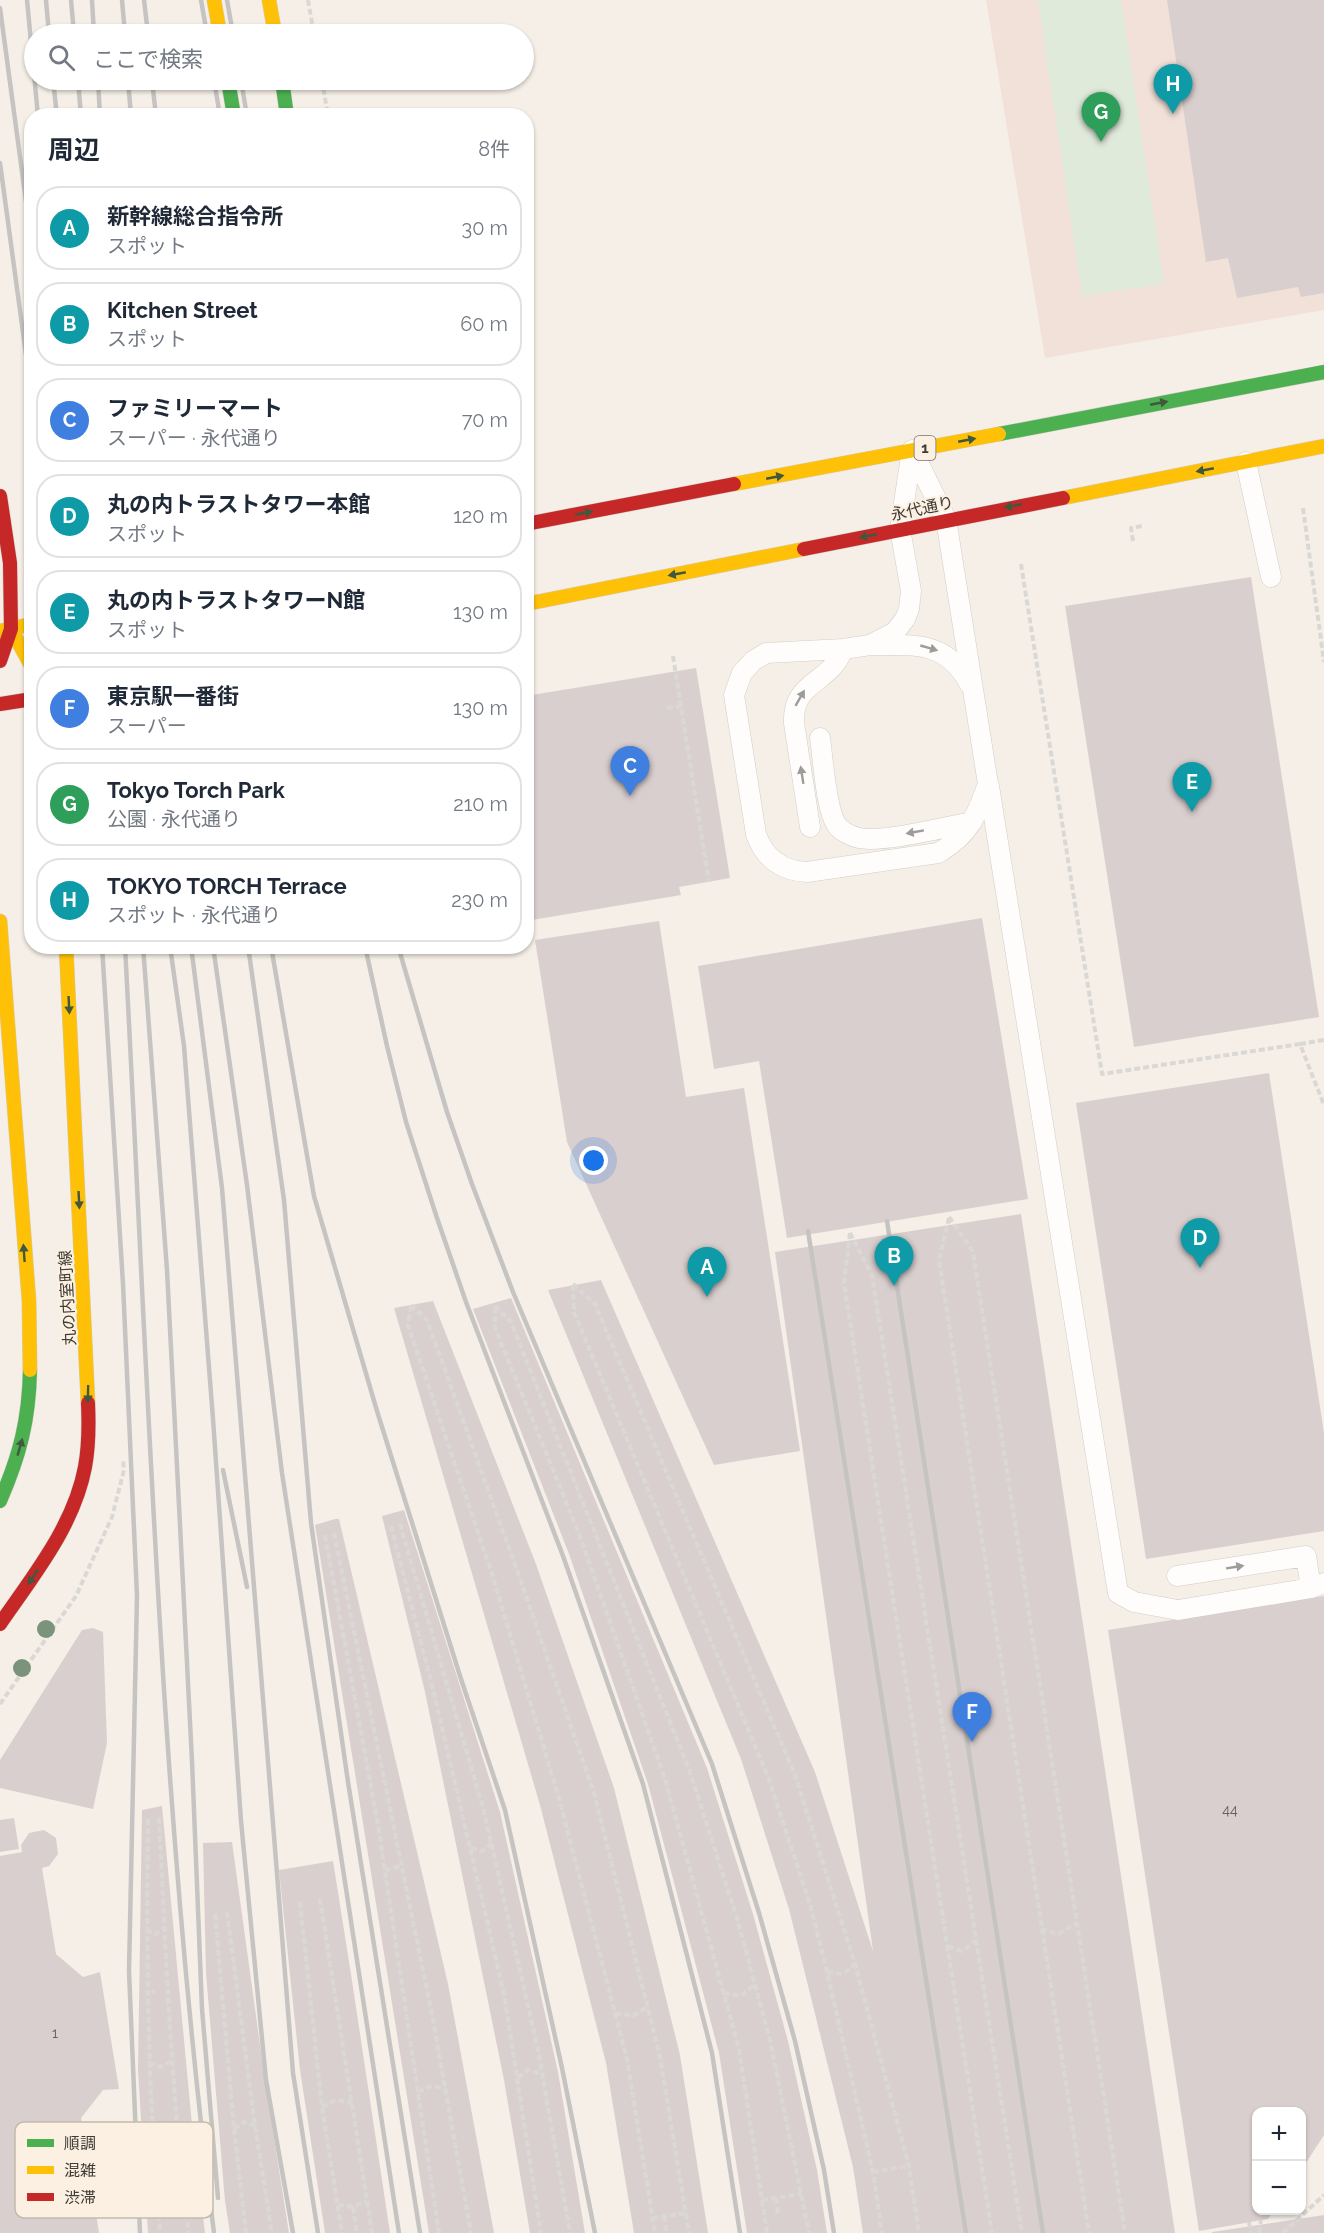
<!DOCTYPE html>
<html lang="ja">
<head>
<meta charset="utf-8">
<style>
	body { margin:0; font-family:Raleway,"Noto Sans JP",sans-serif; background:#f6f6f7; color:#1f2937 }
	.controls { position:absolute; right:18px; bottom:18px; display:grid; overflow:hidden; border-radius:12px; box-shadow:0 2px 4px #0004 }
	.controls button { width:54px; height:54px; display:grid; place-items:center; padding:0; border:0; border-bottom:2px solid #e0e1e3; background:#fff; color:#1f2937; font:30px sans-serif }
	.you { position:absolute; left:594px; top:1161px; width:21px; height:21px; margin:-15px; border:4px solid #fff; border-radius:50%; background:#1a73e8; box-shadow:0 0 0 9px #1a73e833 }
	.badge { display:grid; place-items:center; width:39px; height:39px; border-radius:50%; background:#7f7a73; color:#fff; font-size:20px; font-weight:700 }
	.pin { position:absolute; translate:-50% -50px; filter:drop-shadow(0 2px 3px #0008) }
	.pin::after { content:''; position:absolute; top:32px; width:21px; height:18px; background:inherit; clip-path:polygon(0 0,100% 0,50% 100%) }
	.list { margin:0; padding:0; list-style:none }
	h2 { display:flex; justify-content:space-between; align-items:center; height:78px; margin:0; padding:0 24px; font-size:26px }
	h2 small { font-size:20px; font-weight:400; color:#747a83 }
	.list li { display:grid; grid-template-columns:39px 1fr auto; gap:18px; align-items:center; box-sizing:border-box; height:84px; margin:0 12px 12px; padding:0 12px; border:2px solid #e0e1e3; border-radius:24px }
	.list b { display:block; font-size:22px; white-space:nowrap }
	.list p { margin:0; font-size:20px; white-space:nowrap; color:#747a83 }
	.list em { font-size:20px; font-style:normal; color:#747a83 }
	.icon { flex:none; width:33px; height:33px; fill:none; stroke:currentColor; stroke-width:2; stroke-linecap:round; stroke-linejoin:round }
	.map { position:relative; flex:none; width:1324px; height:2233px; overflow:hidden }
	.search { position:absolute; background:#fff; box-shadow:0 2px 4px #0004; left:24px; top:24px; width:510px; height:66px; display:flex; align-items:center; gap:15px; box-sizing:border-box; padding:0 21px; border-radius:33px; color:#747a83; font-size:22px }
	.panel { position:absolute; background:#fff; box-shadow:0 2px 4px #0004; left:24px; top:108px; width:510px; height:846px; border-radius:24px }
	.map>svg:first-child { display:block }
	.commercial { fill:#f1e1d8 }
	.green { fill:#e0eada }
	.building { fill:#dacfcf }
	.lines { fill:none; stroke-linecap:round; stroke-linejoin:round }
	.lane-casing { stroke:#d2cdc7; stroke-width:21 }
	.fast-casing { stroke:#d2cdc7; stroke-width:15 }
	.slow-casing { stroke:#d2cdc7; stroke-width:15 }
	.jam-casing { stroke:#d2cdc7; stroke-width:15 }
	.path { stroke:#dad8d5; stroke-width:4; stroke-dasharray:6 3; stroke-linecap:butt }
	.lane { stroke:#fefdfb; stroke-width:20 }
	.fast { stroke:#4caf50; stroke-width:14 }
	.slow { stroke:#ffc107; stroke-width:14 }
	.jam { stroke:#c62828; stroke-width:14 }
	.rail { stroke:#c5c4c2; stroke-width:4.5 }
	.tree { fill:#7b937a }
	.oneway { fill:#42583c }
	.oneway2 { fill:#9e9c98 }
	.labels { text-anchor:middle; stroke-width:4.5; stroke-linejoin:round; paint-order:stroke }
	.number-label { font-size:14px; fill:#66605c }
	.shield { fill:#fbf0e1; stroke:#777169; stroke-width:1.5 }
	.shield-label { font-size:15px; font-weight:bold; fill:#3f3b35 }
	.street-label { font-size:16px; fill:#3f3b35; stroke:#fbf0e1 }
	.key { fill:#fbf0e1; stroke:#c3baad; stroke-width:1.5 }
	.key-label { font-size:16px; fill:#3f3b35 }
</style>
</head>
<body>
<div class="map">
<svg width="1324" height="2233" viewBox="0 0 1324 2233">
	<rect width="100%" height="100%" fill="#f5efe7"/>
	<path class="commercial" d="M 986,0 L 1324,0 L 1324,310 L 1045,358 Z"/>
	<path class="green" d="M 1038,0 L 1121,0 L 1164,284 L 1082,296 Z"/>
	<path class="building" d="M 1167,0 L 1324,0 L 1324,293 L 1301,297 L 1298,287 L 1237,298 L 1228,258 L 1206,262 Z
		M 1251,577 L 1319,1017 L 1134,1047 L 1065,606 Z
		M 696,668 L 730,878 L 679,887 L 681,895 L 526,921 L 526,696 Z
		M 982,918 L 1028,1199 L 787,1238 L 759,1061 L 714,1069 L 698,966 Z
		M 659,921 L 686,1097 L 744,1088 L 800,1451 L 714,1465 L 567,1142 L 535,940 Z
		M 1269,1073 L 1324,1433 L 1324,1531 L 1146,1559 L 1076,1103 Z
		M 1021,1214 L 1175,2233 L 863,2233 L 853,2167 L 789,1909 L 741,1759 L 548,1290 L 601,1280 L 815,1772 L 873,1951 L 775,1252 Z
		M 511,1298 L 707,1768 L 753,1914 L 788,2041 L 817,2170 L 827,2233 L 747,2233 L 719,2053 L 648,1784 L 569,1554 L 473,1309 Z
		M 433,1301 L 536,1564 L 614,1788 L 680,2055 L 708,2233 L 634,2233 L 606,2063 L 540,1805 L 394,1308 Z
		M 404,1510 L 500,1812 L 558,2072 L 585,2233 L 530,2233 L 504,2080 L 425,1692 L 382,1516 Z
		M 335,1519 L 339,1519 L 448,1984 L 494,2233 L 429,2233 L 315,1525 Z
		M 1324,1596 L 1324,2135 L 1302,2169 L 1302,2112 L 1256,2112 L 1256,2210 L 1274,2210 L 1268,2219 L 1199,2231 L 1108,1630 Z
		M 93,1628 L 103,1632 L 107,1743 L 93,1809 L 0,1788 L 0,1760 L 82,1630 Z
		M 162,1806 L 194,2146 L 205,2233 L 148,2233 L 138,2070 L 142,1810 Z
		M 14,1818 L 19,1849 L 0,1852 L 0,1820 Z
		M 44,1830 L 56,1838 L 58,1854 L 49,1866 L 42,1868 L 56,1954 L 83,1977 L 100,1972 L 119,2089 L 103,2090 L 81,2118 L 99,2233 L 0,2233 L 0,1856 L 22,1852 L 21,1845 L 29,1833 Z
		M 232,1842 L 265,2081 L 289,2233 L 230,2233 L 225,2201 L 206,1973 L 203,1843 Z
		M 333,1861 L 351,1974 L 390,2233 L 325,2233 L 300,2070 L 279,1870 Z
		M 1324,2215 L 1324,2233 L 1212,2233 L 1212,2232 Z"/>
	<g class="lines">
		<g class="lane-casing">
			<path id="lane" d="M 912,450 L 946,519 L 988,784 C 976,817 969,835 938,853 L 807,872 C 782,871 764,858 756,834 L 734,695 L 742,673 L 753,661 L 766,653 L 843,649 L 870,645 L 895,632 L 905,619 L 909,609 L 911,591 L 900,529 Z
				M 1246,462 L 1271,577
				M 873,645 C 914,645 947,641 969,683
				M 820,738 C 823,759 826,808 836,824 C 840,831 851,836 859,838 C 882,843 946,827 972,822
				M 989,786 L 1118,1593 L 1134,1602 L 1178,1610 L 1311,1588 L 1324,1583
				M 810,827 L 794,723 C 792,680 830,685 843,649
				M 1177,1576 L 1306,1556 L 1311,1588"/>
		</g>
		<g class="fast-casing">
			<path id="fast" d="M 228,80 L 234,116
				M 282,80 L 287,116
				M 999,434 L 1324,372
				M 0,1501 C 20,1455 29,1420 30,1370"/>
		</g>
		<g class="slow-casing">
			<path id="slow" d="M 214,0 L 220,34
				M 269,0 L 275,34
				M 734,484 L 999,434
				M 1063,498 L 1324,446
				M 526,604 L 804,549
				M 11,629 L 32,667
				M 0,631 L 32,624
				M 0,921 L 29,1301 L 30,1370
				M 66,946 L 88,1403"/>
		</g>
		<g class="jam-casing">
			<path id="jam" d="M 0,496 L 10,563 L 11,629 L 0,661
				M 526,524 L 734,484
				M 804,549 L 1063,498
				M 0,704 L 32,699
				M 0,1624 C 33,1576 74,1526 85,1467 C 89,1446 89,1425 88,1403"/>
		</g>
		<path class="path" d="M 308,0 L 314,34
			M 322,80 L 328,116
			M 1303,508 L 1324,662
			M 1133,541 L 1131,528 L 1142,526
			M 1021,564 L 1102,1074 L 1300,1044 L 1324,1105
			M 673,656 L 709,882
			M 667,708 L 681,706
			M 1300,1044 L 1324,1040
			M 949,1217 L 973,1252 L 1125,2233
			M 949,1218 L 939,1260 L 1089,2233
			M 850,1233 L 872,1275 L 1022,2233
			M 850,1233 L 844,1283 L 992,2233
			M 573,1284 L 595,1304 L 795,1775 L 855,1964 L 909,2166 L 919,2233
			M 573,1285 L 574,1312 L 768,1777 L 810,1904 L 827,1972 L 873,2172 L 882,2233
			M 411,1305 L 427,1320 L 518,1573 L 594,1793 L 660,2057 L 689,2233
			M 411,1306 L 408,1325 L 493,1577 L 560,1802 L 627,2059 L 655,2233
			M 495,1306 L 511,1322 L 690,1772 L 737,1918 L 770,2040 L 809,2233
			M 495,1307 L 495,1328 L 578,1531 L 665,1779 L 739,2049 L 767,2233
			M 400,1524 L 484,1811 L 538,2050 L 570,2233
			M 391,1526 L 433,1689 L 504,1994 L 541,2233
			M 334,1533 L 432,2015 L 471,2233
			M 325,1535 L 379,1831 L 439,2233
			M 0,1704 L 76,1596 L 112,1517 L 124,1470 L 123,1459
			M 159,1818 C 166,1956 171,2095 189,2233
			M 148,1819 C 146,1957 148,2095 160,2233
			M 471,1848 L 482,1851 L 492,1843
			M 385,1870 L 402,1866
			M 320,1899 L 372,2233
			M 300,1902 L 322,2107 L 342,2233
			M 227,1912 L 255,2126 L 272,2233
			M 215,1914 L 234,2129 L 246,2233
			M 1041,1929 L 1058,1934 L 1077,1923
			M 146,1930 L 155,1934 L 164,1929
			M 948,1946 L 962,1951 L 976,1941
			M 827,1972 L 843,1974 L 855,1964
			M 152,1992 L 155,1991
			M 724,1993 L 741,1996 L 755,1984
			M 615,2013 L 633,2016 L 647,2007
			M 149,2063 L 161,2067 L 173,2060
			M 518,2078 L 528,2070 L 542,2074
			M 418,2092 L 429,2087 L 445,2087
			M 322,2107 L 336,2100 L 352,2103
			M 234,2129 L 244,2122 L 255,2126
			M 873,2172 L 909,2166
			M 776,2198 L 778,2214
			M 762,2200 L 802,2194
			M 338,2205 L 353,2207 L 367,2201
			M 353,2207 L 357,2233
			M 665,2216 L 666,2233
			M 652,2218 L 686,2213
			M 1249,2222 L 1251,2233
			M 1259,2233 L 1261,2220
			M 1283,2233 L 1324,2195"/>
		<use href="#lane" class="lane"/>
		<use href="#fast" class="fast"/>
		<use href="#slow" class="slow"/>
		<use href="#jam" class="jam"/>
		<path class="rail" d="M 27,0 L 38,116
			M 46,0 L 49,34
			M 71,0 L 74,34
			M 92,0 L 94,34
			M 122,0 L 125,34
			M 144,0 L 148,34
			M 201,0 L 207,34
			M 227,0 L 233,34
			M 0,8 L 32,246
			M 53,80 L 57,116
			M 78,80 L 81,116
			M 98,80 L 100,116
			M 128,80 L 131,116
			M 152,80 L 156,116
			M 214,80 L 220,116
			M 241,80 L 247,116
			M 0,163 L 32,399
			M 102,946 L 123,1284 L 137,1596 L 129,1971 L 140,2233
			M 125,946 C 148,1376 160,1806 214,2233
			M 143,946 L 167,1270 L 192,1761 L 202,2009 L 218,2198
			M 170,946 L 184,1046 L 213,1419 L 241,1821 L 266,2080 L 293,2233
			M 191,946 L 222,1188 L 293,2073 L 318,2233
			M 213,946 L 247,1185 L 282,1473 L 399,2233
			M 248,946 L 284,1200 L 311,1523 L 348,1782 L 420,2233
			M 271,946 L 314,1196 L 377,1411 L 461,1679 L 505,1810 L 562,2068 L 595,2233
			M 365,946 L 387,1046 L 406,1122 L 437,1218 L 466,1302 L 563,1556 L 643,1784 L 712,2053 L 740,2233
			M 398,946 L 447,1112 L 472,1184 L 513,1292 L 712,1764 L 759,1913 L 795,2041 L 824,2170 L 834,2233
			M 887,1221 L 1043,2233
			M 808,1231 L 966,2233
			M 223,1470 L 247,1587"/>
	</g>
	<g class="tree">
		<circle cx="46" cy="1629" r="9"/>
		<circle cx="22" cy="1668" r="9"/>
	</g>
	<defs><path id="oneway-solid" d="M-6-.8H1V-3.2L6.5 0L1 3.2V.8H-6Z" transform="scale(1.5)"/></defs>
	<g class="oneway">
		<use href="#oneway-solid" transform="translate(1159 403) rotate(-11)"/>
		<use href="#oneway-solid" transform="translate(967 440) rotate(-11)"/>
		<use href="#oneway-solid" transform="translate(1205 470) rotate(169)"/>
		<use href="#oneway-solid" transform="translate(775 477) rotate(-11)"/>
		<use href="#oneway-solid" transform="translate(1013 506) rotate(169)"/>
		<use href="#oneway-solid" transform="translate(584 513) rotate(-11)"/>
		<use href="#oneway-solid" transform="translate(868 536) rotate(169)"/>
		<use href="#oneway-solid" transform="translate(677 574) rotate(169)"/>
		<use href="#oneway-solid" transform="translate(69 1005) rotate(87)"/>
		<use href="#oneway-solid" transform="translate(79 1200) rotate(87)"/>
		<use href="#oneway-solid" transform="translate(24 1253) rotate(-94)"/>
		<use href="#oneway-solid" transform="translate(88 1394) rotate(91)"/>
		<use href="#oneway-solid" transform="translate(20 1447) rotate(-74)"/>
		<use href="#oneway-solid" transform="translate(33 1577) rotate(124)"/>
	</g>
	<g class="oneway2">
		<use href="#oneway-solid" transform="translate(929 648) rotate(16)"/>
		<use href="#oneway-solid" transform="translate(800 698) rotate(-60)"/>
		<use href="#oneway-solid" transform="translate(802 775) rotate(-99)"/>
		<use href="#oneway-solid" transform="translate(915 832) rotate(170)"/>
		<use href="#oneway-solid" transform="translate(1235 1567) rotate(-9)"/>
	</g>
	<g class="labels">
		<g class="number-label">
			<text x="1230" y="1815">44</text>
			<text x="55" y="2038">1</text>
		</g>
		<rect class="shield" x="914.5" y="436" width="21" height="24" rx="4.5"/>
		<g class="shield-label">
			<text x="925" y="453">1</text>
		</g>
		<g class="street-label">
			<text transform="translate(922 508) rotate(-12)" y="6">永代通り</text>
			<text transform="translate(67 1298) rotate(-93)" y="6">丸の内室町線</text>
		</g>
	</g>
	<rect x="15" y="2122" width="198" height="96" rx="9" class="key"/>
	<rect x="27" y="2139" width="27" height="8" fill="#4caf50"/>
	<rect x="27" y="2166" width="27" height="8" fill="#ffc107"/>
	<rect x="27" y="2193" width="27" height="8" fill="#c62828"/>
	<g class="key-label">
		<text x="64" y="2149">順調</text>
		<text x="64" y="2176">混雑</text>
		<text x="64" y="2203">渋滞</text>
	</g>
</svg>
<div class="controls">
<button>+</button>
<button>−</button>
</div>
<div class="you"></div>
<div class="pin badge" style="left:707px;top:1297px;background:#0f9aa8">A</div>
<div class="pin badge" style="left:894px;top:1286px;background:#0f9aa8">B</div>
<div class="pin badge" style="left:630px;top:796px;background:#3f7fe0">C</div>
<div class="pin badge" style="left:1200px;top:1268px;background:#0f9aa8">D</div>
<div class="pin badge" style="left:1192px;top:812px;background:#0f9aa8">E</div>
<div class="pin badge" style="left:972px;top:1742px;background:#3f7fe0">F</div>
<div class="pin badge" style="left:1101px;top:142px;background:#2e9e5b">G</div>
<div class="pin badge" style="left:1173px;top:114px;background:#0f9aa8">H</div>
<div class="search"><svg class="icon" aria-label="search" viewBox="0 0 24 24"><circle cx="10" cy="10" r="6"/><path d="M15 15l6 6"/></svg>ここで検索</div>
<section class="panel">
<h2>周辺<small>8件</small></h2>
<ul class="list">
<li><span class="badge" style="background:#0f9aa8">A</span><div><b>新幹線総合指令所</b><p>スポット</p></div><em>30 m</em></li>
<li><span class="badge" style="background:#0f9aa8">B</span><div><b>Kitchen Street</b><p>スポット</p></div><em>60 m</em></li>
<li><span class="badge" style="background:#3f7fe0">C</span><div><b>ファミリーマート</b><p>スーパー · 永代通り</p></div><em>70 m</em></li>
<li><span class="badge" style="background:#0f9aa8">D</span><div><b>丸の内トラストタワー本館</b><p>スポット</p></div><em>120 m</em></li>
<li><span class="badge" style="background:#0f9aa8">E</span><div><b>丸の内トラストタワーN館</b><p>スポット</p></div><em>130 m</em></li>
<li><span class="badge" style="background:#3f7fe0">F</span><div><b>東京駅一番街</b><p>スーパー</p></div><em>130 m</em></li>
<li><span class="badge" style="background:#2e9e5b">G</span><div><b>Tokyo Torch Park</b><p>公園 · 永代通り</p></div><em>210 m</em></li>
<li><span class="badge" style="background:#0f9aa8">H</span><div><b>TOKYO TORCH Terrace</b><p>スポット · 永代通り</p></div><em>230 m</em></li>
</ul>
</section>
</div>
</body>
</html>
